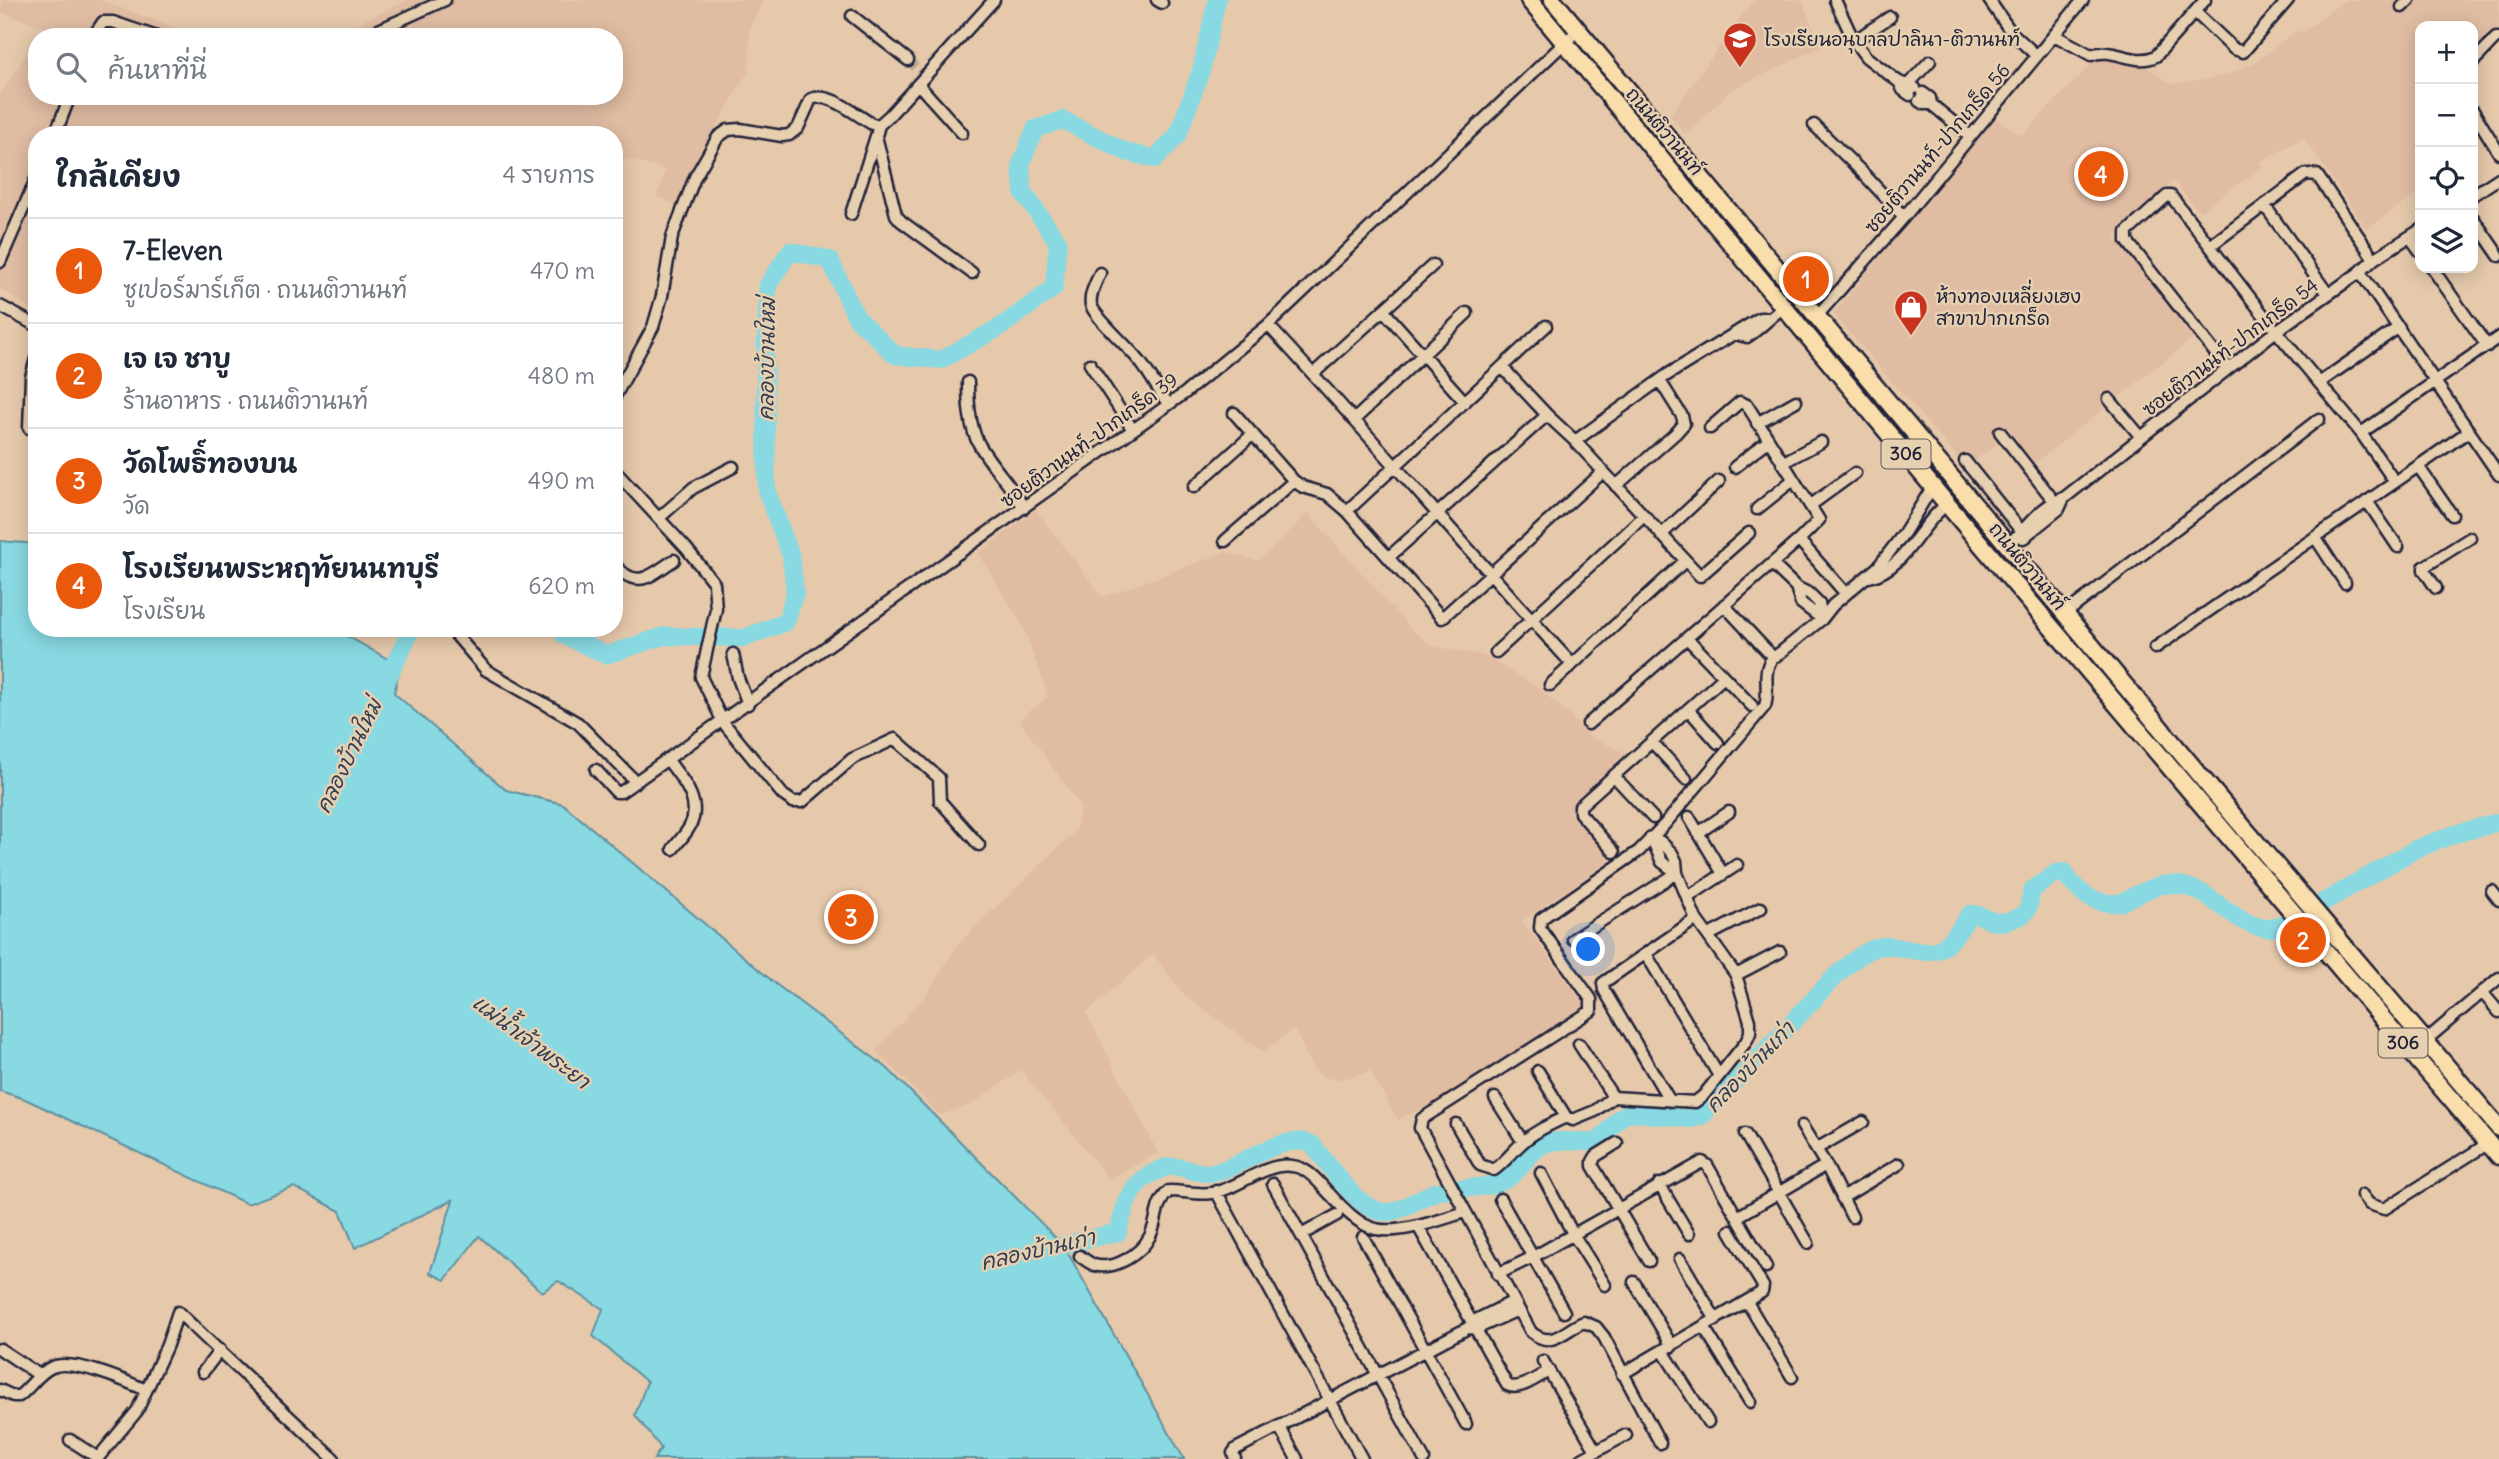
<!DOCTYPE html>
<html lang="th">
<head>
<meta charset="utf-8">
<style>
	body { margin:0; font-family:Delius,"Playpen Sans Thai",sans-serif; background:#f2f2f3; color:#1f2937 }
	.controls { position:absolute; right:21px; top:21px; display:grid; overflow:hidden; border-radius:14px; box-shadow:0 4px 18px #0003 }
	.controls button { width:63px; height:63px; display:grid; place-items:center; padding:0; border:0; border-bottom:2px solid #e0e1e3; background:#fff; color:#1f2937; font:35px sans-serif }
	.you { position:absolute; left:1589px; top:950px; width:24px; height:24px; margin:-18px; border:5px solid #fff; border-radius:50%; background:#1a73e8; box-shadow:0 0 0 10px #1a73e833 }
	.badge { display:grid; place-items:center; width:46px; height:46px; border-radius:50%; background:#ea580c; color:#fff; font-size:23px; font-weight:700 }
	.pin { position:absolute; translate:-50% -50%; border:4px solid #fff; box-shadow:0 2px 7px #0006 }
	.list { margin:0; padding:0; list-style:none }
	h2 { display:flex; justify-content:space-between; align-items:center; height:91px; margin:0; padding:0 28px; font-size:30px }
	h2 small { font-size:23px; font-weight:400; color:#747a83 }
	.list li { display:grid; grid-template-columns:46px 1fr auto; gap:21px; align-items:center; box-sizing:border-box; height:105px; padding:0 28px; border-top:2px solid #e0e1e3 }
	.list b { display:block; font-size:26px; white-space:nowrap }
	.list p { margin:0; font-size:23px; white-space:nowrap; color:#747a83 }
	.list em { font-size:23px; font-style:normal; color:#747a83 }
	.icon { flex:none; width:38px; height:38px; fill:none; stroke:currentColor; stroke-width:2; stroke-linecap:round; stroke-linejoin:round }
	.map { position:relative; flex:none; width:2499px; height:1459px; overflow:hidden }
	.search { position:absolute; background:#fff; box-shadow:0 4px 18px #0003; left:28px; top:28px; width:595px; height:77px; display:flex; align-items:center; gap:18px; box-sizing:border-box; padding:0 24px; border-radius:28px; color:#747a83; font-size:26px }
	.panel { position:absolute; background:#fff; box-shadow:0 4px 18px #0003; left:28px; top:126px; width:595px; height:511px; border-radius:28px }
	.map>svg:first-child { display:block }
	.built { fill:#e0bca3 }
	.water { fill:#88d9e2; stroke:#5f909f; stroke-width:2 }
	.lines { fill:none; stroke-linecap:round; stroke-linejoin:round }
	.river { stroke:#88d9e2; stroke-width:18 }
	.street-tunnel { stroke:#bfa895; stroke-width:10; stroke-dasharray:10 5; stroke-linecap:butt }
	.street-casing { stroke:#22223b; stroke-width:15 }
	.primary-casing { stroke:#22223b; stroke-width:21 }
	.street { stroke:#e7d0b0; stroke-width:10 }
	.primary { stroke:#f9deab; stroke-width:16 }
	.labels { text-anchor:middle; stroke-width:5; stroke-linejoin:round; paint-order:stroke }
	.shield { fill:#e7d0b0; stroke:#5d565e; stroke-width:2 }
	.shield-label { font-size:18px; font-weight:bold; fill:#22223b }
	.poi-label { font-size:19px; fill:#22223b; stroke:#e7d0b0; text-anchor:start }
	.street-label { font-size:19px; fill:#22223b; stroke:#e7d0b0 }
	.water-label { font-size:21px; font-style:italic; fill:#313d54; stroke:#e7d0b0 }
</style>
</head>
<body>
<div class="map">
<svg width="2499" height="1459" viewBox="0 0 2499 1459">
	<rect width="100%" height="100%" fill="#e6c9ab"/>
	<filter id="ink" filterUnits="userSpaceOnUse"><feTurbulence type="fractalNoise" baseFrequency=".0143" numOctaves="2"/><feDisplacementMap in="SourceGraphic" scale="14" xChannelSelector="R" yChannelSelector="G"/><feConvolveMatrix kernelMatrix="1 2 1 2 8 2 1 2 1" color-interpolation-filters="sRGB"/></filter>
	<g filter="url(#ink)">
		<path class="built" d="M 4,0 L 100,0 L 200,37 L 38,37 L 44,27 L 0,12 Z
			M 408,0 L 763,0 L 750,27 L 749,70 L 688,176 L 678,206 L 657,197 L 665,170 L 616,156 L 614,159 L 614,135 L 37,135 L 37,312 L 0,289 L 0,94 L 37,39 L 37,96 L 614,96 L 614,37 L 329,37 Z
			M 1755,0 L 1802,0 L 1821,47 L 1731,90 L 1685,134 L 1670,115 L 1745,11 Z
			M 2345,0 L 2499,0 L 2499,27 L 2473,53 L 2473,26 L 2420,26 L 2420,192 L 2367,229 L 2304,138 L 2259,162 L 2263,167 L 2200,212 L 2173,181 L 2115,236 L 2196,336 L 2033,465 L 2010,435 L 1966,467 L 1833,314 L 1995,118 L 2022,135 L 2101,54 L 2149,68 L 2172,84 L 2224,76 L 2254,63 L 2294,32 L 2304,31 Z
			M 1036,510 L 1103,597 L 1226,552 L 1258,561 L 1308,513 L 1414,632 L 1433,646 L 1483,655 L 1539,688 L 1566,712 L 1590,737 L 1630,755 L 1571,812 L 1610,860 L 1522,921 L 1588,1010 L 1469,1084 L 1398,1120 L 1370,1071 L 1341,1080 L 1326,1078 L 1314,1070 L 1294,1029 L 1263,1052 L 1184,995 L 1153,954 L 1086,1013 L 1158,1153 L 1109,1179 L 1021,1070 L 971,1105 L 940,1115 L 876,1051 L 927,994 L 958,944 L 1076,830 L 1081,807 L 1019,720 L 1047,697 L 1045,686 L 1022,625 L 978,553 Z"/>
		<path class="water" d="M 0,541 L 37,544 L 37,628 L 333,628 L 400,666 L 394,693 L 506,790 L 563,804 L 777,985 L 887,1068 L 1064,1246 L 1184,1459 L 654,1459 L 661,1448 L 635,1415 L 647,1382 L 593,1336 L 603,1309 L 558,1281 L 542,1292 L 479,1236 L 445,1280 L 430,1273 L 453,1200 L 355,1248 L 340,1211 L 294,1187 L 247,1204 L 25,1099 L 0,1091 Z"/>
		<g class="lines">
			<path class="river" d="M 562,628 L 564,635 L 606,655 L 664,636 L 744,638 L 786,622 L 795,592 L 791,556 L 767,492 L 765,362 L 768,285 L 790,251 L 830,260 L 856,317 L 895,355 L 941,360 L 1002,326 L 1054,288 L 1058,242 L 1023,192 L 1021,164 L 1035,129 L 1063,120 L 1126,152 L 1155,159 L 1178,135 L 1201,71 L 1217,0
				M 385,684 L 412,628
				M 1044,1250 L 1118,1232 C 1123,1212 1129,1187 1148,1176 C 1153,1173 1162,1168 1168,1167 C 1182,1164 1196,1176 1216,1172 C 1243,1166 1286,1130 1313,1145 C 1328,1164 1350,1197 1371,1208 C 1396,1221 1414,1198 1436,1192 C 1459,1185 1489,1192 1510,1177 C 1523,1168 1532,1146 1550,1142 C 1564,1139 1583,1143 1598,1142 L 1620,1118 L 1630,1112 L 1690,1119 L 1701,1117 C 1735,1082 1769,1047 1802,1012 C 1822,991 1844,963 1870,950 C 1893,937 1918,961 1943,947 C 1954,940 1962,925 1970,914 C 1980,913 1983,918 1992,921 C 2000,924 2020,919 2026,912 C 2030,907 2030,896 2032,890 L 2056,873 L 2064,872 C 2076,891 2092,905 2117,903 C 2122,903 2127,899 2132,897 C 2150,888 2163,881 2184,886 C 2215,893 2238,929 2271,928 C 2276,927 2282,924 2287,923 L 2416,849 L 2455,834 L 2499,822"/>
			<path class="street-tunnel" d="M 908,60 L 922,74"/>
			<g class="street-casing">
				<path id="street" d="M 1157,0 L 1162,3
					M 1835,0 L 1854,41 L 1866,57 L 1899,82
					M 1989,0 L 2011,32 L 2037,56
					M 2402,7 L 2409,0
					M 2195,12 L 2234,49 L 2243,52 L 2288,0
					M 852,16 L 908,60
					M 2054,35 L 2091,55 C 2113,46 2134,67 2156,56 L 2205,0
					M 93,37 L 103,22 L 113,22 L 157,37
					M 363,37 L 445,0
					M 1854,41 L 1890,17
					M 2473,62 L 2496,38 L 2499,38
					M 918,84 L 962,133
					M 1903,90 L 1930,61
					M 1910,95 L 1903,90 L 1899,82 L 1915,88
					M 1919,101 L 1924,104 L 1931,104 L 1930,98 L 1923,93
					M 1931,104 L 1970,136
					M 2473,111 L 2499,153
					M 879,125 L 876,136 L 896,215 L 901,221 L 972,273
					M 1814,125 L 1860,170 L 1904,217
					M 55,135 L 70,96
					M 2473,195 L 2499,178
					M 2265,206 L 2328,294
					M 851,214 L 876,136
					M 2473,218 L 2499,256
					M 2410,237 L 2420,251
					M 2210,246 L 2306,174 L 2317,175 L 2374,259
					M 0,262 L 37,177
					M 2432,268 L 2487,346
					M 2360,272 L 2499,475
					M 1100,273 C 1096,283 1089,294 1091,305 C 1095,318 1130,348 1141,363 C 1151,376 1159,391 1168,404
					M 0,306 L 37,326
					M 1383,310 L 1465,402
					M 1816,317 L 1904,217 L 2083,0
					M 1268,325 C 1371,436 1469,552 1572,664
					M 1735,334 L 1747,337 C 1761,328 1770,317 1784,307
					M 1090,364 L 1133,430
					M 1502,367 L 1547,415 L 1575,441 L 1700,576 L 1749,533
					M 2227,368 L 2127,241 L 2127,232 L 2167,196 L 2171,196 L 2276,331 L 2361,433 L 2395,482
					M 1313,374 L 1433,265
					M 968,382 C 968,402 969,428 980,446 C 993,468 1011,485 1024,508
					M 2319,383 L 2399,327
					M 614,398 L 653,327 L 662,296 L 672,237 L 695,177 L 718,137 L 728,130 L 740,129 L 782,136 L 789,135 L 798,128 L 811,99 C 829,91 856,115 872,124 L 879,125 L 889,116 L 994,0
					M 2109,399 L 2141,437
					M 1234,413 L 1294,481 L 1303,487 L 1327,494 L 1347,511 L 1442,618 L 1603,472
					M 1354,420 L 1467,313
					M 1757,423 L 1796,401
					M 29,428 L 31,377 L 37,355
					M 2000,432 L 2054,501
					M 2361,433 L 2499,337
					M 1575,441 L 1667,375 L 1760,318 L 1768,318
					M 1965,461 L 2026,537
					M 1782,463 L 1821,442
					M 2418,466 L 2452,515
					M 1735,467 L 1768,441
					M 614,470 L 686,548 L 714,583 L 716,609 L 701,677 L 723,722 L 783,795 L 793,802 L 802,802 L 852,759 L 895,739 L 939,778 L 940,801 L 979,845
					M 1616,486 L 1676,433 L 1684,424 L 1682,416 L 1660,381
					M 1194,487 L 1253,434
					M 2367,501 L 2398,547
					M 1811,505 L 1855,473
					M 1757,509 L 1793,480
					M 1347,511 L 1546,326
					M 659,518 L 693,488 L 733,467
					M 1661,535 L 1719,481
					M 2315,537 L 2345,583
					M 2023,538 L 2059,509 L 2064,498
					M 1799,540 L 1846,594
					M 1225,541 L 1294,481
					M 2008,544 C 2027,529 2040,505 2064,498 L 2276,331 L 2360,272 L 2374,259 L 2420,230
					M 1389,557 L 1547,415
					M 614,564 C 637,591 650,576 674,560
					M 1772,564 L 1796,587 L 1810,594 L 1819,603 L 1822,619
					M 1869,577 C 1906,569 1919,525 1947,504
					M 1796,587 L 1801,603 L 1822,619
					M 2436,588 L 2424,570 L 2424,567 L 2470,538
					M 1724,605 L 1769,653
					M 2066,613 L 2319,419
					M 450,628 L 486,670 L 578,723 L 636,782
					M 1687,638 L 1752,706
					M 2155,648 L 2469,431
					M 1496,652 L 1644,516
					M 733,654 L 738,678 L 748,704
					M 1550,685 L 1685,561
					M 1688,709 L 1718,743
					M 1588,724 L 1799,540 L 1819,520 L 1747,405 L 1740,402 L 1710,428
					M 1652,742 L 1686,779
					M 667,759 C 681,778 703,801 690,826 C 686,834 678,842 673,849
					M 596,770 L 616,792 L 621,792 L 1185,393 L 1268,325 L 1578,30
					M 1614,776 L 1653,818
					M 1689,817 L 1723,874
					M 1698,833 L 1729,812
					M 1651,837 L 1662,862 L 1677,873
					M 1614,852 L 1580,813 L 1580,806 L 1724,677
					M 2492,891 L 2499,900
					M 1688,897 L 1737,865
					M 1709,935 L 1761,908
					M 1573,939 L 1677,873
					M 1646,954 L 1719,1076
					M 1736,975 L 1780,952
					M 2482,992 L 2499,1012
					M 2425,1041 L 2499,978
					M 1579,1044 L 1613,1097
					M 1538,1071 L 1566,1117
					M 1495,1098 L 1523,1142
					M 1670,1101 L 1604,990 L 1603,983 L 1696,919
					M 1456,1124 L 1480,1165 L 1494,1170 C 1505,1162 1512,1152 1522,1143 C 1535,1131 1551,1124 1566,1117 L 1573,1120 L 1595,1111 L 1613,1097 L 1695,1102 L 1703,1096 L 1746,1042 L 1750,1033 L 1750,1021 L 1736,975 L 1696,919 L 1677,873 L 1676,861 L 1672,853 L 1661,842 L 1651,837
					M 1802,1126 L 1826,1165 L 1852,1217
					M 1745,1134 L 1808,1243
					M 1617,1143 L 1596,1156 L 1593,1161 L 1593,1166 L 1649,1261
					M 1816,1149 L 1863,1122
					M 1541,1173 L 1573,1234 L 1605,1285
					M 1273,1184 L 1424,1459
					M 1659,1184 L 1689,1234
					M 1216,1191 L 1362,1459
					M 2362,1195 L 2369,1204 L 2384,1209 L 2489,1143
					M 1842,1198 L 1899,1164
					M 1500,1199 L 1564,1312
					M 1737,1217 L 1826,1165
					M 1418,1226 L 1507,1385 C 1519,1392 1537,1377 1549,1371
					M 1301,1235 L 1337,1215
					M 1363,1237 L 1466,1424
					M 1080,1256 C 1084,1259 1089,1263 1094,1265 C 1114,1271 1141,1254 1150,1236 C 1159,1219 1153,1206 1169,1191 C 1183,1191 1198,1195 1211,1193 C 1237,1190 1264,1162 1292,1166 C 1306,1167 1317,1180 1326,1190 C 1339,1204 1357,1225 1376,1229 C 1400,1235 1442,1219 1465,1212
					M 1680,1259 L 1716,1320
					M 1498,1274 L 1533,1257 L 1702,1162 L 1707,1165 L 1766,1267
					M 1634,1282 L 1672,1346
					M 1747,1302 L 1792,1377
					M 1704,1327 L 1750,1402
					M 1470,1328 L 1476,1329 L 1518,1310
					M 0,1349 L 39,1375
					M 1663,1351 L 1708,1422
					M 1543,1361 L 1596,1451
					M 203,1372 L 220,1350
					M 1622,1374 L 1762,1292 L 1763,1286 L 1730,1231
					M 0,1390 L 13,1396 L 19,1396 C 31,1387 38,1373 52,1367 C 72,1358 126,1381 146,1390
					M 1279,1426 L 1297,1459
					M 70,1440 L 98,1458
					M 1660,1443 L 1604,1337 L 1596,1327 L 1584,1322 C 1563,1330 1553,1350 1531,1332 L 1420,1128 L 1422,1119 L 1428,1115 L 1591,1011 L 1591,999 L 1540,928 L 1541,919 L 1639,851 L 1665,824 L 1765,706 C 1770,691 1762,673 1771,660 L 1822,619 L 1833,605 L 1878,567 L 1904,533 L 1933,486
					M 97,1459 L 137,1411 L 167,1345 L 178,1312 L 334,1459
					M 1235,1459 L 1233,1453 L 1236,1449 L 1468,1328 L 1472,1322 L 1514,1301
					M 1582,1459 L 1626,1435"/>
			</g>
			<g class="primary-casing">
				<path id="primary" d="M 1529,0 L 1947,504 L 2499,1156
					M 1553,0 L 2227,808 L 2499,1128"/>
			</g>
			<use href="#street" class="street"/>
			<use href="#primary" class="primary"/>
		</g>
	</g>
	<defs>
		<g id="school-pin" transform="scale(1.75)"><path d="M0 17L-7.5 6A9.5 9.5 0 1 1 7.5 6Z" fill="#c8321e" stroke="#e7d0b0"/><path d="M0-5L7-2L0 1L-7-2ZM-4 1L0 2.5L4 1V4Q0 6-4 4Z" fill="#fff"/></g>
		<g id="shop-pin" transform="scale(1.75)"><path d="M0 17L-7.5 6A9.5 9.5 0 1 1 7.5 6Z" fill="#c8321e" stroke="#e7d0b0"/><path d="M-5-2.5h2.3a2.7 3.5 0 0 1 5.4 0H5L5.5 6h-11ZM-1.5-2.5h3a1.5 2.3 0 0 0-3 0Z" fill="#fff"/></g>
	</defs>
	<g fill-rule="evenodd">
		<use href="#school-pin" x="1740" y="39"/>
		<use href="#shop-pin" x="1911" y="307"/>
	</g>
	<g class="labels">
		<g class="shield">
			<rect x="1881.5" y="439.5" width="49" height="29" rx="5"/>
			<rect x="2378.5" y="1028.5" width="49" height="29" rx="5"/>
		</g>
		<g class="shield-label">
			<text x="1906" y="460">306</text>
			<text x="2403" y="1049">306</text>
		</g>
		<g class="poi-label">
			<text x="1764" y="46">โรงเรียนอนุบาลปาลินา-ติวานนท์</text>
			<text x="1936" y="303">ห้างทองเหลี่ยงเฮง<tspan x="1936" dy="22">สาขาปากเกร็ด</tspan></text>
		</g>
		<g class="street-label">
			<text transform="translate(1665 131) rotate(50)" y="7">ถนนติวานนท์</text>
			<text transform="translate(1937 148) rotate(-50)" y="7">ซอยติวานนท์-ปากเกร็ด 56</text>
			<text transform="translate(2230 347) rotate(-37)" y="7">ซอยติวานนท์-ปากเกร็ด 54</text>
			<text transform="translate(1089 440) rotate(-36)" y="7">ซอยติวานนท์-ปากเกร็ด 39</text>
			<text transform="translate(2028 566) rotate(50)" y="7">ถนนติวานนท์</text>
		</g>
		<g class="water-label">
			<text transform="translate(767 359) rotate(-89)" y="7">คลองบ้านใหม่</text>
			<text transform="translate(349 756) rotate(-64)" y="7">คลองบ้านใหม่</text>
			<text transform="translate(531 1042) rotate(37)" y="7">แม่น้ำเจ้าพระยา</text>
			<text transform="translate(1750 1067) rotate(-46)" y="7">คลองบ้านเก่า</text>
			<text transform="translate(1038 1250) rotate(-13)" y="7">คลองบ้านเก่า</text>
		</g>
	</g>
</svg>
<div class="controls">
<button>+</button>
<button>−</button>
<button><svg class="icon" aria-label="locate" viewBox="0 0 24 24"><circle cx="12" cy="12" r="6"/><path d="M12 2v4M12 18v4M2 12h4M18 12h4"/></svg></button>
<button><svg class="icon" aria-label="layers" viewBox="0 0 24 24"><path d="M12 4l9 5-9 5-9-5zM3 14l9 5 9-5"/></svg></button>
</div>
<div class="you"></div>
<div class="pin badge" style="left:1806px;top:279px">1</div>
<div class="pin badge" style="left:2303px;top:940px">2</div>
<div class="pin badge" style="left:851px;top:917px">3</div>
<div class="pin badge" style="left:2101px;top:174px">4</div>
<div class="search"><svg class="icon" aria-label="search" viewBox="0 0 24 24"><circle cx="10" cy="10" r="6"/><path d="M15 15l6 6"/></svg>ค้นหาที่นี่</div>
<section class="panel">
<h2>ใกล้เคียง<small>4 รายการ</small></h2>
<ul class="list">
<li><span class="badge">1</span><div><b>7-Eleven</b><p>ซูเปอร์มาร์เก็ต · ถนนติวานนท์</p></div><em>470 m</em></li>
<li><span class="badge">2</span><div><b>เจ เจ ชาบู</b><p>ร้านอาหาร · ถนนติวานนท์</p></div><em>480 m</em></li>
<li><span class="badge">3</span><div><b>วัดโพธิ์ทองบน</b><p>วัด</p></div><em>490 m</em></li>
<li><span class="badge">4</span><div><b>โรงเรียนพระหฤทัยนนทบุรี</b><p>โรงเรียน</p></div><em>620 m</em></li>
</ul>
</section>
</div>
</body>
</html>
